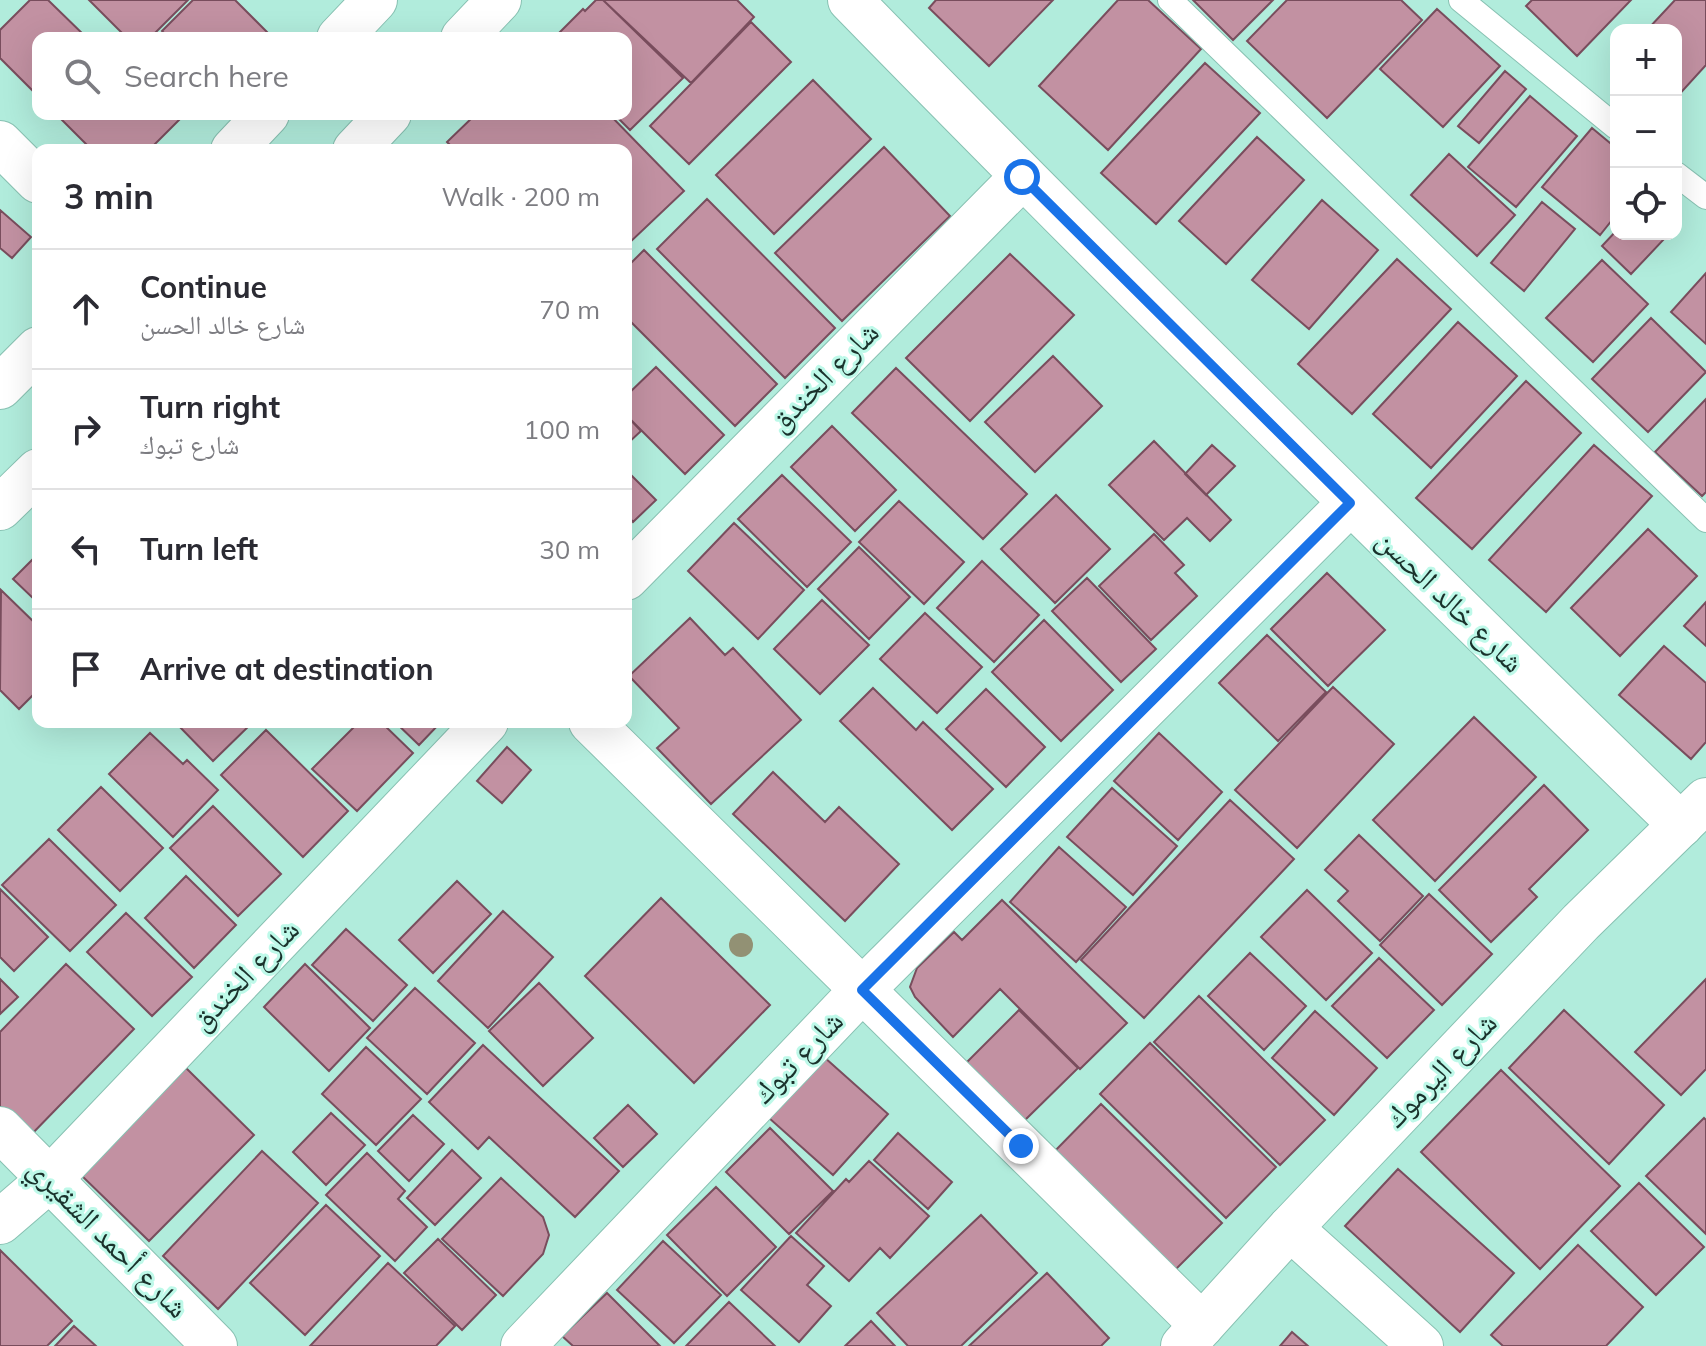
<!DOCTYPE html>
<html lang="en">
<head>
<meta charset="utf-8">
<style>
	body { margin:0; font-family:Mulish,"Noto Naskh Arabic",sans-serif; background:#f2f2f3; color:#2b2b33 }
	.controls { position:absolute; right:24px; top:24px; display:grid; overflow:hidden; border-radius:16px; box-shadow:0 8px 32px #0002 }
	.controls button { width:72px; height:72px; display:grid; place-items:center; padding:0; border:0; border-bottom:2px solid #e1e1e2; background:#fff; color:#2b2b33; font:40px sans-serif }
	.stop { position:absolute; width:24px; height:24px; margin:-18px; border:6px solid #1a73e8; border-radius:50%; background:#fff }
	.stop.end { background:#1a73e8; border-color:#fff; box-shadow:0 2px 8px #0008 }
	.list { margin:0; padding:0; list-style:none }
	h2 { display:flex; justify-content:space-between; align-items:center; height:104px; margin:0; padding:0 32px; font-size:34px }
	h2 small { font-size:26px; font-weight:400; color:#7c7c81 }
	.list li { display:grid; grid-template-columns:52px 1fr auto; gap:24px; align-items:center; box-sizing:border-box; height:120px; padding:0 32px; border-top:2px solid #e1e1e2 }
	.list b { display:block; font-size:30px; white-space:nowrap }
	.list p { margin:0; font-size:26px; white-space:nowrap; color:#7c7c81 }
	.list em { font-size:26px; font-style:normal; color:#7c7c81 }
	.icon { flex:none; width:44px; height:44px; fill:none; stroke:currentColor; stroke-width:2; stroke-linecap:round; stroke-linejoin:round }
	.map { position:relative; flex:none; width:1706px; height:1346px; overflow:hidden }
	.search { position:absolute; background:#fff; box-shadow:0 8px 32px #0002; left:32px; top:32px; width:600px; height:88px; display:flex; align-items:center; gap:20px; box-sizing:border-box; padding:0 28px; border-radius:16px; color:#7c7c81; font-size:30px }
	.panel { position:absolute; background:#fff; box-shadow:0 8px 32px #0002; left:32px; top:144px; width:600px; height:584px; border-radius:16px }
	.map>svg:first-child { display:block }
	.building { fill:#c291a2; stroke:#794d5d; stroke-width:2 }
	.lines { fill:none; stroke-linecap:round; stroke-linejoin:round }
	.service-casing { stroke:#88c1b2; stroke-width:26 }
	.minor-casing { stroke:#88c1b2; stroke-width:46 }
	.tertiary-casing { stroke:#88c1b2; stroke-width:46 }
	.secondary-casing { stroke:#88c1b2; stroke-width:46 }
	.service { stroke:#fff; stroke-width:24 }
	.minor { stroke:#fff; stroke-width:44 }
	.tertiary { stroke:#fff; stroke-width:44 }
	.secondary { stroke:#fff; stroke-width:44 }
	.tree { fill:#929174 }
	.route { stroke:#1a73e8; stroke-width:10 }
	.labels { text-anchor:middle; stroke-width:6; stroke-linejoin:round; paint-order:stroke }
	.street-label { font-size:30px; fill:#1a322c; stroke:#bef9e9 }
</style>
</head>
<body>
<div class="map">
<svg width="1706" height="1346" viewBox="0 0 1706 1346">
	<rect width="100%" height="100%" fill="#b1ecdc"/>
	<path class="building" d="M 30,0 L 48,0 L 87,38 L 38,38 L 38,96 L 0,58 L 0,30 Z
		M 89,0 L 188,0 L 150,38 L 127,38 Z
		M 193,0 L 235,0 L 267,32 L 261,38 L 169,38 L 162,31 Z
		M 596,0 L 603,0 L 683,78 L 630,130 L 614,114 L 626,114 L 626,38 L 554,38 L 583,9 L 585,11 Z
		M 603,0 L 737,0 L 754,17 L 691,83 Z
		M 936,0 L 1053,0 L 989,66 L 929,8 Z
		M 1118,0 L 1148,0 L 1201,49 L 1108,150 L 1039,86 Z
		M 1193,0 L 1273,0 L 1233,40 Z
		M 1287,0 L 1401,0 L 1422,20 L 1327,118 L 1247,41 Z
		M 1532,0 L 1631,0 L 1577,56 L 1526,6 Z
		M 1675,0 L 1706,0 L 1706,65 L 1676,98 L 1676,30 L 1647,30 Z
		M 1437,9 L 1500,66 L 1443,127 L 1380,69 Z
		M 751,22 L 791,62 L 689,164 L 650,126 Z
		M 1205,63 L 1260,113 L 1156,224 L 1101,173 Z
		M 1505,71 L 1526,89 L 1479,143 L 1458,126 Z
		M 813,80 L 871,139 L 774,234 L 716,175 Z
		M 1530,96 L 1577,136 L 1516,207 L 1468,167 Z
		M 56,114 L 185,114 L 149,150 L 92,150 Z
		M 476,114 L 609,114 L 684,191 L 626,246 L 626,150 L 455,150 L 447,142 Z
		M 1592,128 L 1616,148 L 1616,215 L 1600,235 L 1542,187 Z
		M 1257,137 L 1304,180 L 1226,264 L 1179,221 Z
		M 884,147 L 950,216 L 842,321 L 775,253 Z
		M 1449,154 L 1515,215 L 1477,256 L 1411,195 Z
		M 707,199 L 835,328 L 785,378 L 657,249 Z
		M 1322,200 L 1378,250 L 1309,329 L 1252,280 Z
		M 1542,202 L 1575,229 L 1524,291 L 1491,263 Z
		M 0,210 L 31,237 L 12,258 L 0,248 Z
		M 1616,231 L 1616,234 L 1662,234 L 1666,237 L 1631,274 L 1602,246 Z
		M 644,250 L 777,384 L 735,426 L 626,317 L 626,268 Z
		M 1010,254 L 1074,315 L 970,421 L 906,358 Z
		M 1397,259 L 1451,309 L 1352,414 L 1298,364 Z
		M 1602,260 L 1648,304 L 1593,362 L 1546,318 Z
		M 1706,273 L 1706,344 L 1671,312 Z
		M 1651,318 L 1706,372 L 1648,432 L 1592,379 Z
		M 1458,322 L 1517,376 L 1431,468 L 1373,414 Z
		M 1053,356 L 1102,406 L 1035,472 L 985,422 Z
		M 656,367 L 724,435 L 685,474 L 626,415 L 626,396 Z
		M 896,368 L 1027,494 L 983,539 L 852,413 Z
		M 1526,381 L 1581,433 L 1472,549 L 1416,498 Z
		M 1706,399 L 1706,492 L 1702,496 L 1655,452 Z
		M 626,415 L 641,431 L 626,445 Z
		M 832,426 L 896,490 L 855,531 L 791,467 Z
		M 1154,441 L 1231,520 L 1210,541 L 1187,518 L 1164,540 L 1109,485 Z
		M 1212,445 L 1235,466 L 1206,495 L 1185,474 Z
		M 1594,445 L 1652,496 L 1546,612 L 1489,560 Z
		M 626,470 L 656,500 L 633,522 L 626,514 Z
		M 782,475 L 851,542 L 807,587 L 738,519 Z
		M 1056,495 L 1110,549 L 1055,603 L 1001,549 Z
		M 899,501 L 964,562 L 924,604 L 859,542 Z
		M 734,523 L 804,590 L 758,639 L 688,571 Z
		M 1648,529 L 1697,576 L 1620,656 L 1571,608 Z
		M 1154,534 L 1184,565 L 1175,573 L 1197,596 L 1151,640 L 1099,586 Z
		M 859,547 L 910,597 L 869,639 L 818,589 Z
		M 38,554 L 38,603 L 13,579 Z
		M 982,561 L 1039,615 L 994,662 L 937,608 Z
		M 1327,573 L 1385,630 L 1328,686 L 1271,629 Z
		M 1087,578 L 1156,649 L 1121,682 L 1052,611 Z
		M 1,590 L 38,626 L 38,690 L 19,709 L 0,690 Z
		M 822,600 L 869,645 L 820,694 L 774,649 Z
		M 1706,602 L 1706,646 L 1684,626 Z
		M 925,613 L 982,667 L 937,713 L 880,659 Z
		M 690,618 L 725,655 L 733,648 L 801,720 L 711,804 L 657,748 L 679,728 L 629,676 Z
		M 1044,620 L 1113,690 L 1061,741 L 992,672 Z
		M 1267,635 L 1326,692 L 1278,741 L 1219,683 Z
		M 1664,646 L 1706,683 L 1706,742 L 1691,759 L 1619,695 Z
		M 1333,687 L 1394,744 L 1297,848 L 1235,790 Z
		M 873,688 L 916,730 L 923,722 L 993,789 L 952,830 L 840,721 Z
		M 986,689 L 1045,747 L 1006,787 L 946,729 Z
		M 1474,717 L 1536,777 L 1435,881 L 1373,820 Z
		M 175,722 L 253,722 L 213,761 Z
		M 359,722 L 381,722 L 413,753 L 357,811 L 312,769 Z
		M 395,722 L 441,722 L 419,745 Z
		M 266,730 L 348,811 L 303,857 L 221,775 Z
		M 150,733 L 183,764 L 187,760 L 218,790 L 173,837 L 109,774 Z
		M 1159,733 L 1222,792 L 1178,840 L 1114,781 Z
		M 507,747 L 531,770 L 502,803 L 477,781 Z
		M 773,772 L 825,822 L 839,807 L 899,864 L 845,921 L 733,814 Z
		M 1544,785 L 1588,830 L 1529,889 L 1537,897 L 1491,942 L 1439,890 Z
		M 101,787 L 163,848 L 120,891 L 58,830 Z
		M 1112,788 L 1177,846 L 1133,895 L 1067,837 Z
		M 1230,800 L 1294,859 L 1144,1018 L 1081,960 Z
		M 213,806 L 281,874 L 238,916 L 170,848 Z
		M 1359,835 L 1423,896 L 1380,941 L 1338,901 L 1348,891 L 1325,870 Z
		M 49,839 L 116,905 L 70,951 L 2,885 Z
		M 1059,847 L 1126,907 L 1076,962 L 1010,902 Z
		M 186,876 L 236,925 L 194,968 L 145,918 Z
		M 457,881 L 491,914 L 433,973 L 399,940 Z
		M 0,889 L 48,937 L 14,971 L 0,957 Z
		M 1307,890 L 1372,953 L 1326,1000 L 1261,937 Z
		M 1429,894 L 1492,954 L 1442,1005 L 1380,945 Z
		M 661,898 L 770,1005 L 694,1083 L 585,976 Z
		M 1002,900 L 1127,1023 L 1080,1069 L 1000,989 L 953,1037 L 915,997 L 910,987 L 917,968 L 954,932 L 962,940 Z
		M 503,911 L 553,957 L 488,1028 L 438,981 Z
		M 126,913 L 192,977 L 152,1016 L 87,952 Z
		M 346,929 L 407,985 L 373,1021 L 312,965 Z
		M 1250,953 L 1306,1006 L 1264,1050 L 1208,996 Z
		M 1379,958 L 1434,1010 L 1387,1058 L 1332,1006 Z
		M 66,964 L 134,1029 L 27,1139 L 0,1113 L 0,1032 Z
		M 305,964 L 370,1028 L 329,1071 L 264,1007 Z
		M 0,979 L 18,997 L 0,1014 Z
		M 1706,979 L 1706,1069 L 1681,1095 L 1635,1052 Z
		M 539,983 L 593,1038 L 543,1086 L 489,1031 Z
		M 415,988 L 475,1043 L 427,1094 L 367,1038 Z
		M 1199,996 L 1325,1120 L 1280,1165 L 1154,1042 Z
		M 1019,1010 L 1078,1068 L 1024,1121 L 966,1063 Z
		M 1564,1010 L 1664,1105 L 1609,1164 L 1509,1068 Z
		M 1315,1011 L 1377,1068 L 1334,1115 L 1272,1058 Z
		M 1150,1043 L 1276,1167 L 1226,1218 L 1100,1094 Z
		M 483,1045 L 619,1171 L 575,1217 L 489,1137 L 478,1149 L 429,1102 Z
		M 366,1047 L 421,1099 L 376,1145 L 322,1094 Z
		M 824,1057 L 888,1114 L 833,1175 L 769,1118 Z
		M 186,1068 L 254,1135 L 149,1241 L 81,1175 Z
		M 1501,1070 L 1620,1186 L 1540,1269 L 1421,1152 Z
		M 1101,1104 L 1222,1223 L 1169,1276 L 1048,1158 Z
		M 628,1105 L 657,1134 L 623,1167 L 594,1138 Z
		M 331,1113 L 365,1145 L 326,1185 L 293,1152 Z
		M 413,1115 L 444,1144 L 409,1181 L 378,1151 Z
		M 1704,1118 L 1706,1120 L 1706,1234 L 1646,1176 Z
		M 770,1128 L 833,1191 L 789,1234 L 726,1172 Z
		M 898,1133 L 952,1182 L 928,1209 L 874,1160 Z
		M 452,1150 L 481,1178 L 435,1225 L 407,1198 Z
		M 262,1151 L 318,1203 L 218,1309 L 163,1256 Z
		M 367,1153 L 405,1191 L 398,1199 L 427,1227 L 395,1261 L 326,1195 Z
		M 869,1161 L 929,1216 L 890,1258 L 880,1248 L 849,1281 L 796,1233 L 846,1179 L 849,1182 Z
		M 1398,1169 L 1514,1273 L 1460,1332 L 1345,1226 Z
		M 501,1178 L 543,1217 L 549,1235 L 543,1254 L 503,1296 L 442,1239 Z
		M 1639,1183 L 1704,1247 L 1656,1295 L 1591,1231 Z
		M 716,1187 L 776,1247 L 727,1296 L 667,1235 Z
		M 326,1205 L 380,1256 L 305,1335 L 250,1283 Z
		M 981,1215 L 1037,1273 L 961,1346 L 908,1346 L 877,1313 Z
		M 791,1236 L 824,1266 L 807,1285 L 831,1306 L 799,1342 L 741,1290 Z
		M 438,1239 L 496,1295 L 462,1330 L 404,1273 Z
		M 663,1241 L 721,1295 L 674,1343 L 617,1290 Z
		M 1578,1245 L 1643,1307 L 1606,1346 L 1503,1346 L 1491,1335 Z
		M 0,1250 L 72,1321 L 47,1346 L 0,1346 Z
		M 388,1263 L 455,1326 L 436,1346 L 310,1346 Z
		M 1047,1273 L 1109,1338 L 1101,1346 L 969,1346 Z
		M 607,1293 L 660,1346 L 573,1346 L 562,1336 Z
		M 729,1302 L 775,1346 L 686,1346 Z
		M 871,1321 L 895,1346 L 845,1346 Z
		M 74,1326 L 96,1346 L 55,1346 Z
		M 1292,1332 L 1308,1346 L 1280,1346 Z"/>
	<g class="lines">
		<g class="service-casing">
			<path id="service" d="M 1170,0 L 1706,520
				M 1461,0 L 1616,127
				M 1676,174 L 1706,197"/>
		</g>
		<g class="minor-casing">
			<path id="minor" d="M 850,0 C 1123,280 1401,553 1681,825
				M 0,143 L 38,181
				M 626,578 L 1022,177
				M 591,722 L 1202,1325
				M 0,1129 L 215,1346
				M 0,1222 L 50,1179 L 486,722
				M 1290,1228 L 1421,1346
				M 523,1346 L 862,990 L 1350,503"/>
		</g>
		<g class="tertiary-casing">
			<path id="tertiary" d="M 1183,1346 L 1290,1228 L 1581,922 L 1706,800"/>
		</g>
		<g class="secondary-casing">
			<path id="secondary" d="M 339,38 L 375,0
				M 463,38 L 499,0
				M 233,150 L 267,114
				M 355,150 L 389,114
				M 0,387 L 38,349
				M 0,508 L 38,471"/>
		</g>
		<use href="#service" class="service"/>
		<use href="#minor" class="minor"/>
		<use href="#tertiary" class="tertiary"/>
		<use href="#secondary" class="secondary"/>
	</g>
	<circle class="tree" cx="741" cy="945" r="12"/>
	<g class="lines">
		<path class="route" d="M 1021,1146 L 862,990 L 1350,503 L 1022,177"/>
	</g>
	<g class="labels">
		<g class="street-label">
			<text transform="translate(824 377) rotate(-45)" y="10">شارع الخندق</text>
			<text transform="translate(1450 601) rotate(44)" y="10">شارع خالد الحسن</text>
			<text transform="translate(245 975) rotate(-46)" y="10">شارع الخندق</text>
			<text transform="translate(798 1057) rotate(-46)" y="10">شارع تبوك</text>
			<text transform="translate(1441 1070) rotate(-46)" y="10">شارع اليرموك</text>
			<text transform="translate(108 1238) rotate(45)" y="10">شارع أحمد الشقيري</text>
		</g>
	</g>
</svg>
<div class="controls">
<button>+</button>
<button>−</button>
<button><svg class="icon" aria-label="locate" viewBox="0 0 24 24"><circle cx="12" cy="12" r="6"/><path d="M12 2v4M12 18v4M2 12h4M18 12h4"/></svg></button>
</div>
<div class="stop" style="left:1022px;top:177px"></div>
<div class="stop end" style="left:1021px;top:1146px"></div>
<div class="search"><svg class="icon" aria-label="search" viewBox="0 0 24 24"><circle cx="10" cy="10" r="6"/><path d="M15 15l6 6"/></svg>Search here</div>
<section class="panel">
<h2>3 min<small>Walk · 200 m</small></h2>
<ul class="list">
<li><svg class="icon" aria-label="ahead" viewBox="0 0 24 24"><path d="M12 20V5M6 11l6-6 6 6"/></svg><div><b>Continue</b><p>شارع خالد الحسن</p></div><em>70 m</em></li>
<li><svg class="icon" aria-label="right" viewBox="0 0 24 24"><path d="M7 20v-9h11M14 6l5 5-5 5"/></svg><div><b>Turn right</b><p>شارع تبوك</p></div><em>100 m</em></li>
<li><svg class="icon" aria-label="left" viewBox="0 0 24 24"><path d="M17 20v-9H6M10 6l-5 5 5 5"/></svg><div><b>Turn left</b></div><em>30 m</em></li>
<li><svg class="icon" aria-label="arrive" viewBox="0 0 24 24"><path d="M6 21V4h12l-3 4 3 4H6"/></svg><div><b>Arrive at destination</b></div></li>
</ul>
</section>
</div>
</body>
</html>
